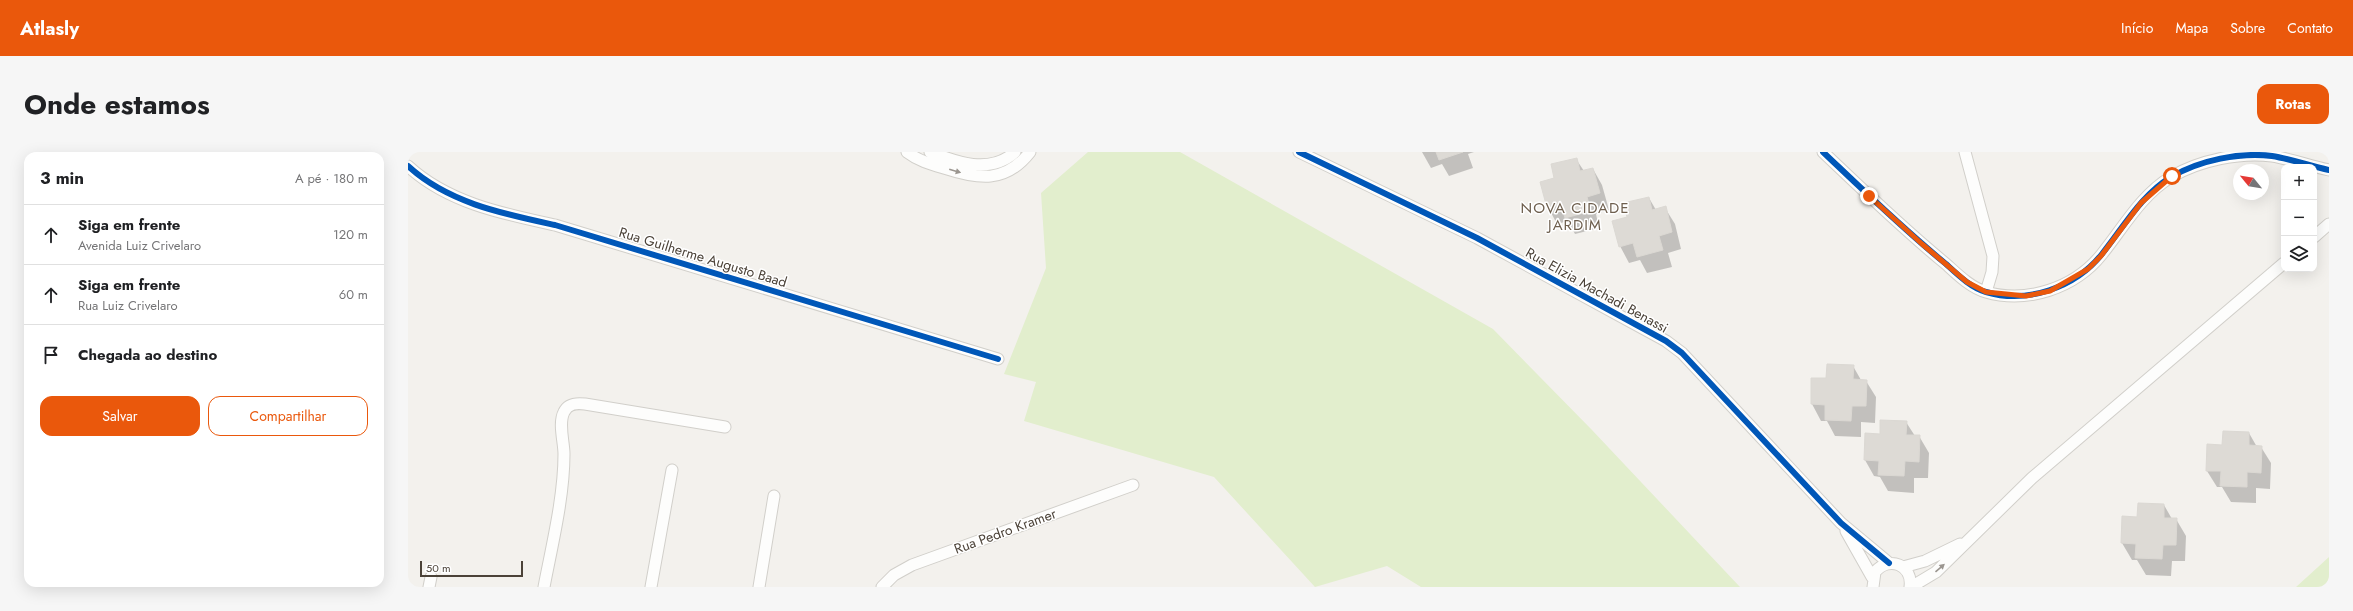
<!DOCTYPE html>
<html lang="pt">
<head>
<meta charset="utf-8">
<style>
	body { margin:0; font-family:Jost,sans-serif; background:#f6f6f6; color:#202124 }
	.controls { position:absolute; right:12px; top:12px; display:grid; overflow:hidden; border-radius:8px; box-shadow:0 4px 16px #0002 }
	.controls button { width:36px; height:36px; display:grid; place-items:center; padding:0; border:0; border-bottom:1px solid #e0e0e0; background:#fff; color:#202124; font:20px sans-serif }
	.compass { position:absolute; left:1825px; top:12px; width:36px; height:36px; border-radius:50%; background:#fff; box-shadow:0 4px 16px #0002; rotate:300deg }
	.scale { position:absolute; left:12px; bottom:10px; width:103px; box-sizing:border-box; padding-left:4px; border:2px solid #4b4238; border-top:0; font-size:11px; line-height:14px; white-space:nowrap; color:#4b4238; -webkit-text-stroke:3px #fff; paint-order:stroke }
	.stop { position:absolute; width:12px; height:12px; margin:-9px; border:3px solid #ea580c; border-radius:50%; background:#fff }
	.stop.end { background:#ea580c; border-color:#fff; box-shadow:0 1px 4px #0008 }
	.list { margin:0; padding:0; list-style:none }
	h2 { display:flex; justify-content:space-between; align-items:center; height:52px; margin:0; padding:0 16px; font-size:17px }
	h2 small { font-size:13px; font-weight:400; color:#757577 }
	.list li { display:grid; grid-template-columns:26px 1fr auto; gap:12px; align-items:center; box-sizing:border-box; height:60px; padding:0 16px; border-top:1px solid #e0e0e0 }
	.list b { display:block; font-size:15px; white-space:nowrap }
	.list p { margin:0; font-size:13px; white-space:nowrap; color:#757577 }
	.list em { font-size:13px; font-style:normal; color:#757577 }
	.actions { display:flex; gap:8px; padding:12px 16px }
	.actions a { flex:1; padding:9px 0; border:1px solid #ea580c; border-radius:12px; text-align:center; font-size:14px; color:#ea580c }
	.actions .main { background:#ea580c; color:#fff }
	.icon { flex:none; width:22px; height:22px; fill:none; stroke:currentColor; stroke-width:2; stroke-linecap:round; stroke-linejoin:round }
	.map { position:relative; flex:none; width:1921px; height:435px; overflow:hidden; border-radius:12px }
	header { display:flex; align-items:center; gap:24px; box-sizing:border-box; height:56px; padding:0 20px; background:#ea580c; color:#fff }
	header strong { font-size:19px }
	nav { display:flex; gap:22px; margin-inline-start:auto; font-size:14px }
	.intro { display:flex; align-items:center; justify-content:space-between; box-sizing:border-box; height:96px; padding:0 24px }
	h1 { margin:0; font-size:28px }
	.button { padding:10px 18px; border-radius:12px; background:#ea580c; color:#fff; font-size:14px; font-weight:700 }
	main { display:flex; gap:24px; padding:0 24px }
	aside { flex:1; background:#fff; border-radius:12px; box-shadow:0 4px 16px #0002 }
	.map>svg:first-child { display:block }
	.green { fill:#e2eecd }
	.shadow { fill:#0003 }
	.building { fill:#dddad5; stroke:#dbd8d3 }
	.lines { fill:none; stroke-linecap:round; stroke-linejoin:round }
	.minor-casing { stroke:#d1cfca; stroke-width:13 }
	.minor { stroke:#fdfdfc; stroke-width:11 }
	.cycleway-casing { stroke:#fff; stroke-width:8 }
	.cycleway { stroke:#0057b8; stroke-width:6 }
	.oneway { fill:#9b9690 }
	.route { stroke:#ea580c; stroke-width:5 }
	.labels { text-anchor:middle; stroke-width:3; stroke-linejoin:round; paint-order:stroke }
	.street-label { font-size:14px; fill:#4b4238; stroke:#fff }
	.neighbourhood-label { font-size:15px; letter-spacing:1px; fill:#6e5f4e; stroke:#fff }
</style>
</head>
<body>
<header>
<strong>Atlasly</strong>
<nav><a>Início</a><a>Mapa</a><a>Sobre</a><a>Contato</a></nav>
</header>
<div class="intro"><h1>Onde estamos</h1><a class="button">Rotas</a></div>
<main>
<aside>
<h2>3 min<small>A pé · 180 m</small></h2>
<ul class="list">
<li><svg class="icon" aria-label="ahead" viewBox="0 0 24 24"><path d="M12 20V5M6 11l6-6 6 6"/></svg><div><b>Siga em frente</b><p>Avenida Luiz Crivelaro</p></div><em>120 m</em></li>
<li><svg class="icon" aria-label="ahead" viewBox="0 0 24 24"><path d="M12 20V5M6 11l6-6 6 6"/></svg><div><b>Siga em frente</b><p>Rua Luiz Crivelaro</p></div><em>60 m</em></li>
<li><svg class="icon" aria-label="arrive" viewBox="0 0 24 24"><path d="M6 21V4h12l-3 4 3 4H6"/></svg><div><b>Chegada ao destino</b></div></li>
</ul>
<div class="actions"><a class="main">Salvar</a><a>Compartilhar</a></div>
</aside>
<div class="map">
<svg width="1921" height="435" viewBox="0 0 1921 435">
	<rect width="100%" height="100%" fill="#f3f1ed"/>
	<path class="green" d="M 680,0 L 772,0 L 1085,177 L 1184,278 L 1332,435 L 1013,435 L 979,414 L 907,435 L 806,325 L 616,269 L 628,230 L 596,222 L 638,116 L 633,41 Z
		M 1921,405 L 1921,435 L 1888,435 Z"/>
	<path class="shadow" d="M 1014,0 L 1066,0 L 1060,2 L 1065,16 L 1041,24 L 1034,12 L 1023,16 Z
		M 1168,7 L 1176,19 L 1185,17 L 1194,33 L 1201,58 L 1188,62 L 1191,76 L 1167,82 L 1160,69 L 1149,72 L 1140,55 L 1148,27 Z
		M 1241,46 L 1248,58 L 1257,56 L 1267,72 L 1273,97 L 1260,101 L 1264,115 L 1239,121 L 1232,108 L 1221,111 L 1212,94 L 1220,66 Z
		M 1445,214 L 1453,228 L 1458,229 L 1468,245 L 1467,271 L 1453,270 L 1453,285 L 1427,284 L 1419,269 L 1413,269 L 1404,252 L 1404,227 L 1419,227 Z
		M 1498,270 L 1507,284 L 1511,284 L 1521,301 L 1520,326 L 1506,326 L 1506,341 L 1480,339 L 1472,325 L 1466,324 L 1457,308 L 1473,283 Z
		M 1841,281 L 1849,295 L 1853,295 L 1863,311 L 1862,337 L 1848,336 L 1848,351 L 1823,350 L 1814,335 L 1809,335 L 1799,319 L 1815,294 Z
		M 1756,353 L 1764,367 L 1768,367 L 1778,384 L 1777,409 L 1764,409 L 1763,424 L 1738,423 L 1729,408 L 1724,408 L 1714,391 L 1730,366 Z"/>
	<path class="building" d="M 1028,0 L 1055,0 L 1031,8 Z
		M 1169,6 L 1172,19 L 1185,16 L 1192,41 L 1179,45 L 1183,59 L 1157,66 L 1153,52 L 1139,56 L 1132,30 L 1146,26 L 1143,12 Z
		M 1241,45 L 1244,58 L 1258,54 L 1264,80 L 1251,84 L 1255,98 L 1229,105 L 1225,91 L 1211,95 L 1204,69 L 1219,65 L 1215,51 Z
		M 1419,212 L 1446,213 L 1445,227 L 1459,228 L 1458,254 L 1444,254 L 1443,269 L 1417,268 L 1417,253 L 1403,252 L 1403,226 L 1418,226 Z
		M 1472,268 L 1499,269 L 1498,283 L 1512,283 L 1511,310 L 1497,309 L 1496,324 L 1470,323 L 1471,309 L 1456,308 L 1457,281 L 1472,282 Z
		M 1815,279 L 1841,280 L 1841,293 L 1854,294 L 1853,321 L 1839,320 L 1839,335 L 1812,334 L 1813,319 L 1798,319 L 1799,292 L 1814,293 Z
		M 1730,351 L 1756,352 L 1756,366 L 1769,366 L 1768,393 L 1755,393 L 1754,407 L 1727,406 L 1728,392 L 1713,391 L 1714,364 L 1729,365 Z"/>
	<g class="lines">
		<g class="minor-casing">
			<path id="minor" d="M 499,0 C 511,9 522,12 536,16 C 570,27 597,32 622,0
				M 522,0 C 548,10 582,23 607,0
				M 891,0 L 1069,86 L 1258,189 L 1274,201 L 1433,371 L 1481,411
				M 1415,0 C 1455,38 1495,77 1538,112 C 1549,122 1563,136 1578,140 C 1619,152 1667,136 1694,102 C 1715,76 1733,43 1763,25 C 1792,8 1832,0 1864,4 C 1883,7 1902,14 1921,18
				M 1557,0 L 1585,104 L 1584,120 L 1578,140
				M 0,14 C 40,51 96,62 147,73 L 590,207
				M 1906,85 L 1921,72
				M 1438,379 L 1464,425
				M 1495,415 L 1517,409 L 1552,392
				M 21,435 L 23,425
				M 136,435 C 144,393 156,345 156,302 C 156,290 150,271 156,260 C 160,251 169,251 177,252 L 317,275
				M 243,435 L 264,318
				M 351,435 L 366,344
				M 474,435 L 486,423 L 504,413 L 725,333
				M 1465,435 L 1467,420 C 1481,403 1505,413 1502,435
				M 1503,435 L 1528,420 L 1624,326 L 1876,111"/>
		</g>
		<use href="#minor" class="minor"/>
		<g class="cycleway-casing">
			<path id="cycleway" d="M 891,0 L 1069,86 L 1258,189 L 1274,201 L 1433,371 L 1481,411
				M 1415,0 C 1455,38 1495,77 1538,112 C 1549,122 1563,136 1578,140 C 1619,152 1667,136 1694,102 C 1715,76 1733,43 1763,25 C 1792,8 1832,0 1864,4 C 1883,7 1902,14 1921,18
				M 0,14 C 40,51 96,62 147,73 L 590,207"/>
		</g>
		<use href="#cycleway" class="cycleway"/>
	</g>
	<defs><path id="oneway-solid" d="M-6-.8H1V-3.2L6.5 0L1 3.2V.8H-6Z"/></defs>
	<g class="oneway">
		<use href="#oneway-solid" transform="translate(547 19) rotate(16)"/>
		<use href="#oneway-solid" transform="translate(1532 416) rotate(-41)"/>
	</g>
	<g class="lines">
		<path class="route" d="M 1461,44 L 1514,92 L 1559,130 L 1578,140 L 1618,144 L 1642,139 L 1680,117 L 1693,104 L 1733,51 L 1764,24"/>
	</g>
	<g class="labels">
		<g class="street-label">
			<text transform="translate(295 105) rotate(17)" y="5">Rua Guilherme Augusto Baad</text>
			<text transform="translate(1189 138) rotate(29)" y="5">Rua Elizia Machadi Benassi</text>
			<text transform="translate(597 379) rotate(-20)" y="5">Rua Pedro Kramer</text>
		</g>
		<g class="neighbourhood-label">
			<text x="1167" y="61">NOVA CIDADE<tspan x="1167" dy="17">JARDIM</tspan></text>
		</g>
	</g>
</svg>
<div class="controls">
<button>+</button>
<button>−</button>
<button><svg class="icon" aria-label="layers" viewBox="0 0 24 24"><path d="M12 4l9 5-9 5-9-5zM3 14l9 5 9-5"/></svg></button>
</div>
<svg class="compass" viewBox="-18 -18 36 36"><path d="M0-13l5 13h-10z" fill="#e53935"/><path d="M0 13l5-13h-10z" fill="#757577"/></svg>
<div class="scale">50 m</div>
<div class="stop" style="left:1764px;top:24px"></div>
<div class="stop end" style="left:1461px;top:44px"></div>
</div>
</main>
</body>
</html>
